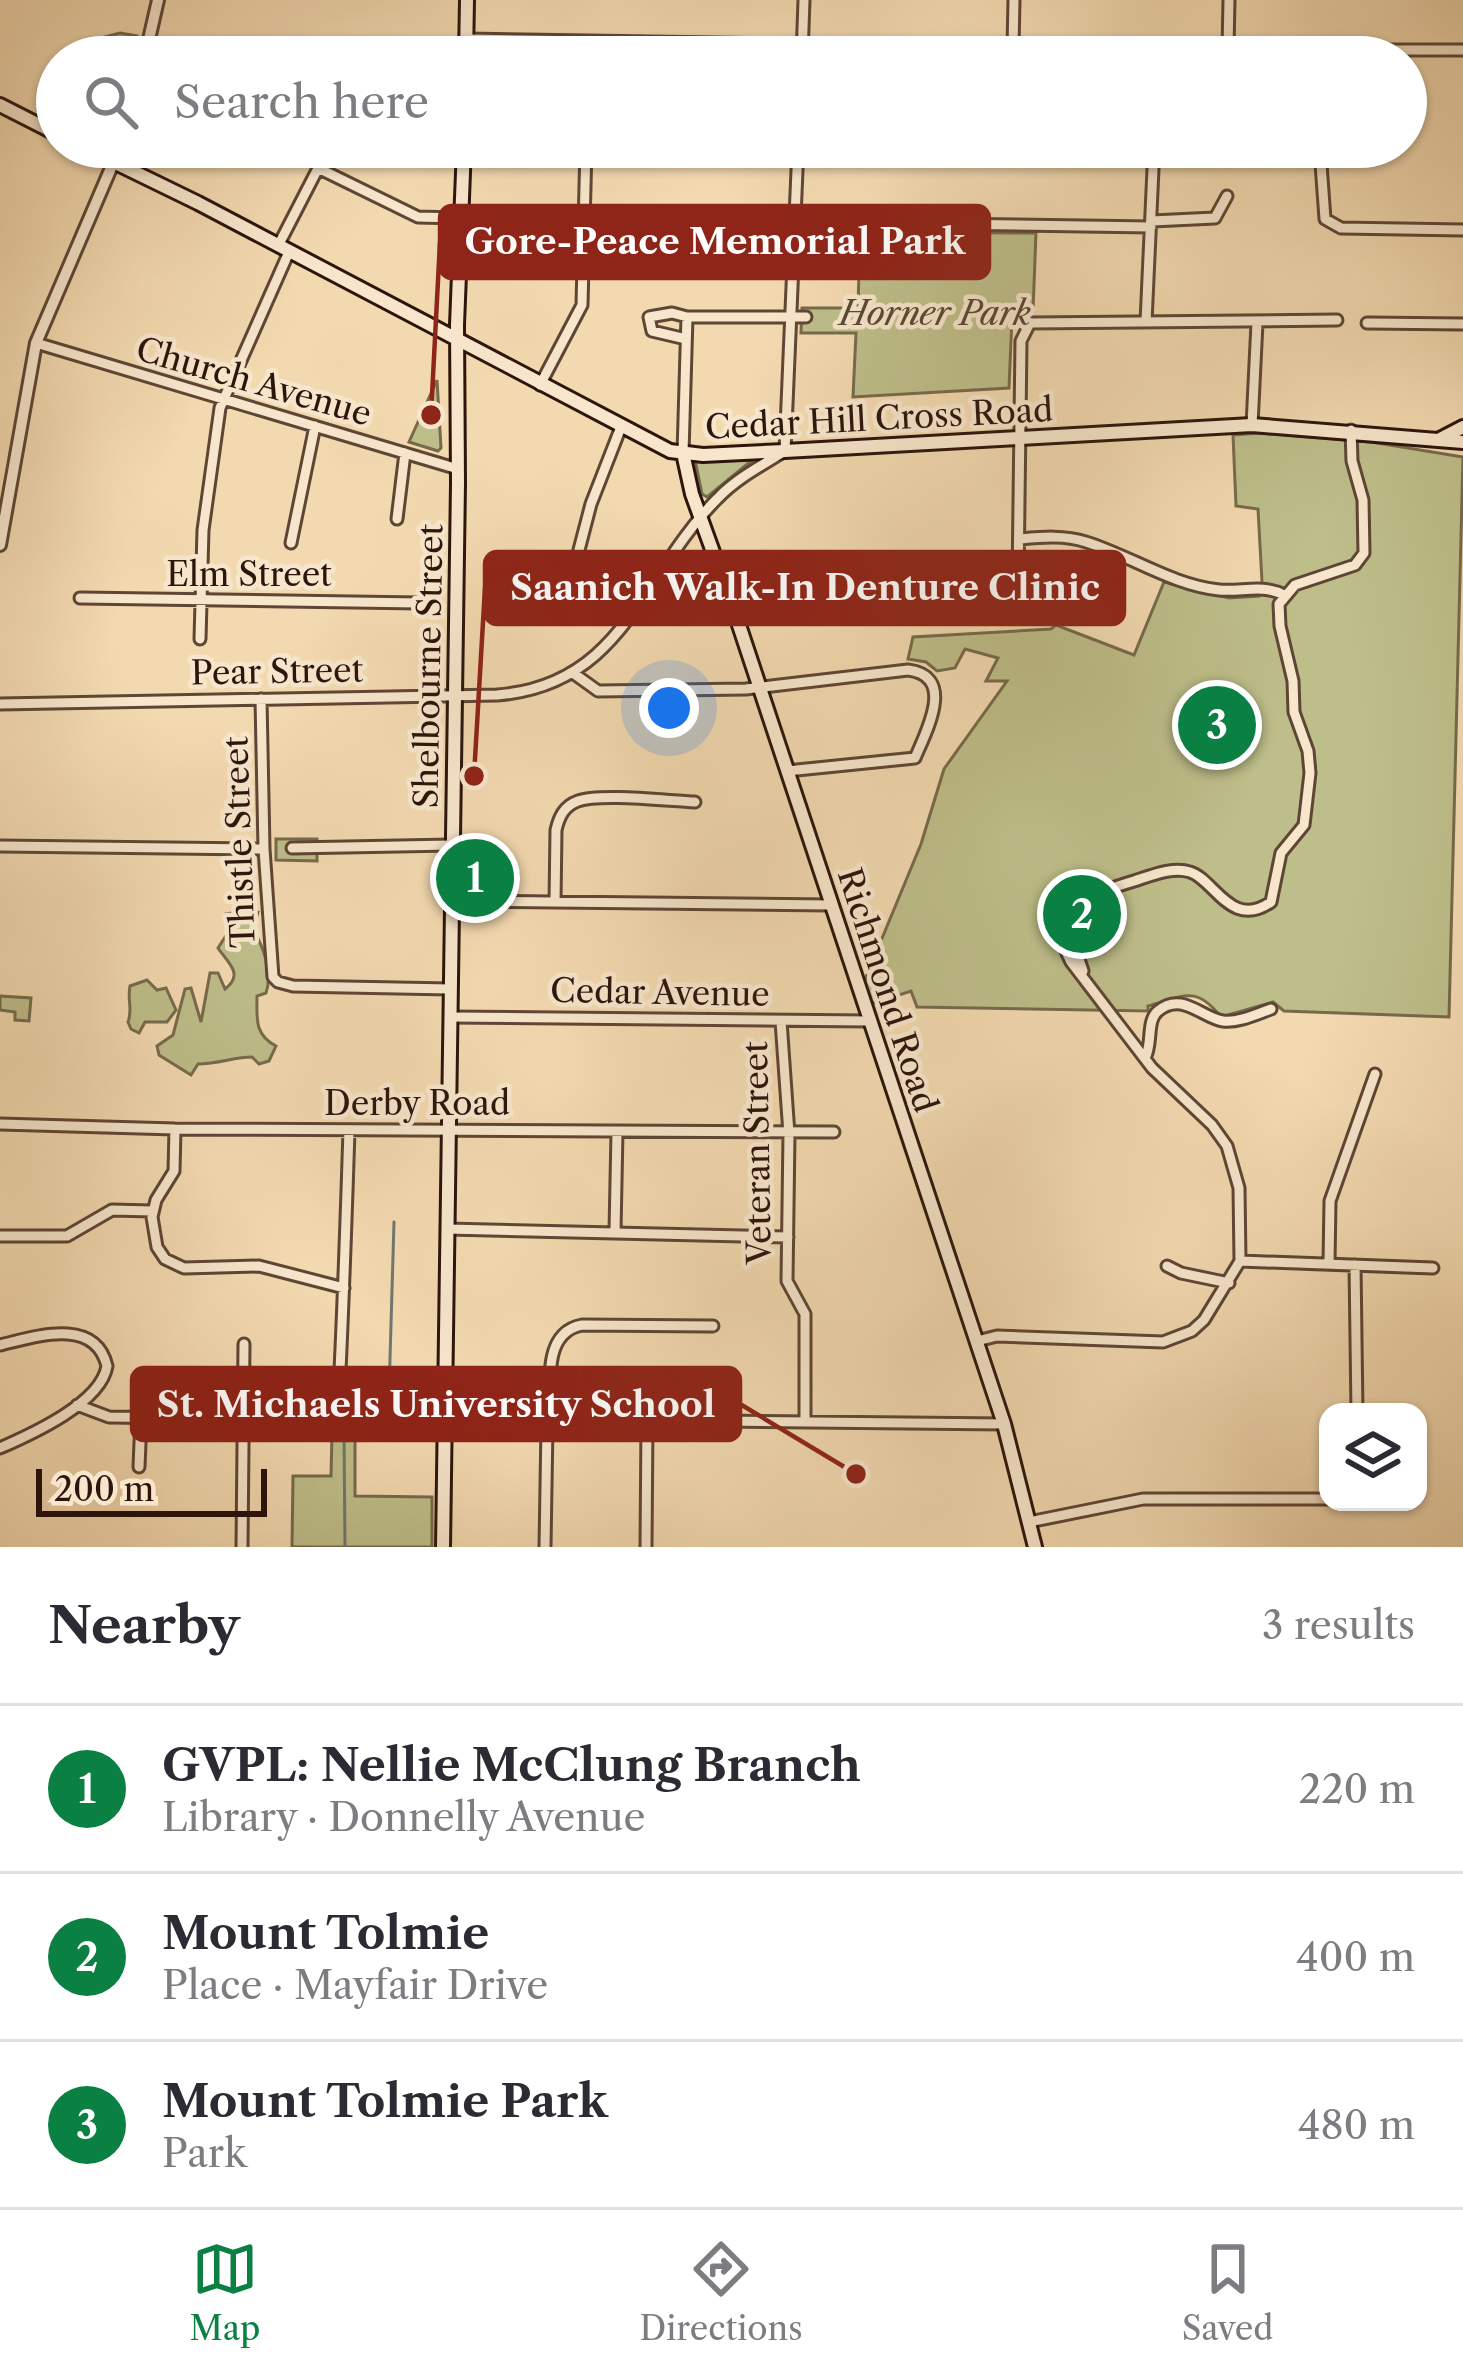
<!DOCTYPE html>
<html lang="en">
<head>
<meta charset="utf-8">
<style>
	body { margin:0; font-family:"Libre Caslon Text",serif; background:#f2f2f3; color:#2b2b33 }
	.controls { position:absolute; right:36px; bottom:36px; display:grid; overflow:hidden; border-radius:24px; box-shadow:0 3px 9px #0004 }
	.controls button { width:108px; height:108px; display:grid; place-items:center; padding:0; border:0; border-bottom:3px solid #e1e1e2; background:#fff; color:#2b2b33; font:60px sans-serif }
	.scale { position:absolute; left:36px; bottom:30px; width:231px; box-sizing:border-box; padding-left:12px; border:6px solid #2d150c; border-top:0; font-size:33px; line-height:42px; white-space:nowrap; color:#2d150c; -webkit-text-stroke:9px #f7e6cc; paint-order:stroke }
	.you { position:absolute; left:669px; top:708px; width:42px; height:42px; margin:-30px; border:9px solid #fff; border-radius:50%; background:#1a73e8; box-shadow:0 0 0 18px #1a73e833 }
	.badge { display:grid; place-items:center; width:78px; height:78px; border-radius:50%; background:#0b8043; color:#fff; font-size:39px; font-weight:700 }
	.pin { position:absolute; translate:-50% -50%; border:6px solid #fff; box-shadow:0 3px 12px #0006 }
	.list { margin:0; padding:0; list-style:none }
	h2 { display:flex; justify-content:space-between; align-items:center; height:156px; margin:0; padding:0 48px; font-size:51px }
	h2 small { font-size:39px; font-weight:400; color:#7c7c81 }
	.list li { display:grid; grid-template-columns:78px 1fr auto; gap:36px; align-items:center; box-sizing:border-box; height:168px; padding:0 48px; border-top:3px solid #e1e1e2 }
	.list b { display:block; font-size:45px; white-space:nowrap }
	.list p { margin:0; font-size:39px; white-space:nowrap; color:#7c7c81 }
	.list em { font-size:39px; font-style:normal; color:#7c7c81 }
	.icon { flex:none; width:66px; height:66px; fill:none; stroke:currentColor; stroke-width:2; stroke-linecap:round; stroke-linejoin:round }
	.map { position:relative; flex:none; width:1463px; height:1547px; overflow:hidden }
	.search { position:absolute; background:#fff; box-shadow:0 3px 9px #0004; left:36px; right:36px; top:36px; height:132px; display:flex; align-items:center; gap:30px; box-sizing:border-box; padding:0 42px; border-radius:66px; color:#7c7c81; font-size:45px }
	.sheet { height:660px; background:#fff }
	nav { display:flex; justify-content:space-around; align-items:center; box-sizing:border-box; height:168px; border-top:3px solid #e1e1e2; background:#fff; font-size:33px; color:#7c7c81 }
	nav a { display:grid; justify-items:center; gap:6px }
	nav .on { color:#0b8043 }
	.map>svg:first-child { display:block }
	.green { fill:#bebe8a; stroke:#766a4b; stroke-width:3 }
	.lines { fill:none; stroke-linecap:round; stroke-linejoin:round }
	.stream { stroke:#70776e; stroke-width:3 }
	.minor-casing { stroke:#5e4635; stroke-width:15 }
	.tertiary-casing { stroke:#5e4635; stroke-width:16 }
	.secondary-casing { stroke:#2d150c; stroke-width:18 }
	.minor { stroke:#f7e6cc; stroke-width:9 }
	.tertiary { stroke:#f7e6cc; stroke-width:10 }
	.secondary { stroke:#f7e6cc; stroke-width:12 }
	.labels { text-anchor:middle; stroke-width:9; stroke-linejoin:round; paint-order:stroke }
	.park-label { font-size:33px; font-style:italic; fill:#584832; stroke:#f7e6cc }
	.street-label { font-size:33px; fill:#2d150c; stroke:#f7e6cc }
	.leader { fill:none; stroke:#8f2418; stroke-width:4.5 }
	.callout-dot { fill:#8f2418; stroke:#f7e6cc; stroke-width:4.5 }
	.callout { fill:#8f2418; stroke:#8f2418; stroke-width:4.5 }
	.callout-label { font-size:36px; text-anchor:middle; font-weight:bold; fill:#fff }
</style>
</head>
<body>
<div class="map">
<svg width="1463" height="1547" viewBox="0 0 1463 1547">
	<rect width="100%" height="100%" fill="#f3d9b0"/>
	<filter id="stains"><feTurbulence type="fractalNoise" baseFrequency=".00167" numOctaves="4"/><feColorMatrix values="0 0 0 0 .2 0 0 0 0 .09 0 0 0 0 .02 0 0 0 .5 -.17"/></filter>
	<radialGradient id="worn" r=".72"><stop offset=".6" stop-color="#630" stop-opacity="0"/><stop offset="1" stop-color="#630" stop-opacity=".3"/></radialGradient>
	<path class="green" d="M 120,33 L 137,36 L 133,57 L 75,57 L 78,44 Z
		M 867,232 L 1036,233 L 1033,311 L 1016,311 L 1012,317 L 1009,388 L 853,397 L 856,333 L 801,333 L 802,308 L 858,308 L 859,270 L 866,269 Z
		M 437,380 L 441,448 L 438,451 L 409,442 Z
		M 1260,433 L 1371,442 L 1463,457 L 1449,1017 L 1284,1011 L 1273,1002 L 1221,1017 C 1196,985 1184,996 1148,1006 L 1148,1011 L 917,1007 L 911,991 L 871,1004 L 864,982 L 921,844 L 944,769 L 1007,681 L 986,681 L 998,658 L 965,649 L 955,668 L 937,671 L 926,662 L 908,659 L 913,637 L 1051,629 L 1056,625 L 1134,655 L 1164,582 L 1229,598 L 1259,596 L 1262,582 L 1258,509 L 1236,506 L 1233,435 Z
		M 756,457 L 707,497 L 702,494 L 695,460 Z
		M 276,839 L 317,839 L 317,861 L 276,860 Z
		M 249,910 L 258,912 L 253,930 C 263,945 273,973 266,993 L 257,996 C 257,1018 254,1035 276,1046 L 269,1061 L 259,1064 L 252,1057 C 234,1057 219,1064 198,1064 L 191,1075 L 159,1055 L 157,1046 L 173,1035 L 185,989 L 191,988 L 201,1022 L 210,973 L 218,973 L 225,989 C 245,974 227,962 218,948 L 229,931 L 226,914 Z
		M 147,980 L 157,990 L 166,988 L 176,1010 L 167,1022 L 145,1022 L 139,1033 L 131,1029 L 128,1022 C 133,1009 127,1000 130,986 Z
		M 0,996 L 31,998 L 29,1021 L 15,1020 L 15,1012 L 0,1010 Z
		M 332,1433 L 355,1433 L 355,1496 L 432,1497 L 432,1547 L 292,1547 L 293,1476 L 331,1476 Z"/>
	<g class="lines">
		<path class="stream" d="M 345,1547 L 344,1434 L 383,1417 L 389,1393 L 394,1222"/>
		<g class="minor-casing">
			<path id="minor" d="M 466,39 L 1159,50 L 1463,50
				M 1013,47 L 1014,0
				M 1228,49 L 1229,0
				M 802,57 L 804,0
				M 1321,164 L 1325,219 L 1341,228 L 1463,230
				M 318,168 L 418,217 L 584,221
				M 664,220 L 1151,227
				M 1152,221 L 1215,218 L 1227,196
				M 278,246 L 329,147
				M 1146,322 L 1154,147
				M 1367,323 L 1463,324
				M 686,339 L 652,331 L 649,317 L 672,313 L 687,317 L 806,317
				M 36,343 L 458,469
				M 540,385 L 582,305 L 586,147
				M 1252,425 L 1257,323
				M 683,453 L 687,317
				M 397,519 L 405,453
				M 1021,539 C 1042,537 1065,535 1086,542 C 1131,556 1172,585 1219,590 C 1242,592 1263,584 1284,595
				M 291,543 L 315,426
				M 579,550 L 591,504 L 621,427
				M 1018,582 L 1021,341 L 1030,323 L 1337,320
				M 80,598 L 419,603
				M 200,639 L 203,530 L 220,408 L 289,252
				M 573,673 L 598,691 L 746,689 L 908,670 C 956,676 927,730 915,758 L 787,771
				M 261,699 L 264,849 L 273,977 L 278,982 L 293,986 L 450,989
				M 0,704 L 497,695 C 624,685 641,575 717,499 C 737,478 761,466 785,451 L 798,147
				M 0,846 L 264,849
				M 292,848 L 452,845
				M 452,901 L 831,905
				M 555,902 L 556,830 C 559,817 564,806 578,801 C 600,793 668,801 695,802
				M 1069,930 L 1083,971
				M 450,1017 L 870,1021
				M 781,1021 L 789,1134 L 787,1281 L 805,1314 L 805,1422
				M 1145,1058 C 1153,1044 1146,1021 1158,1011 C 1182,991 1202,1018 1223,1021 C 1238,1023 1257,1014 1271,1009
				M 0,1124 L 175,1129 L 834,1132
				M 175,1129 L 174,1171 L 156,1200 L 152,1217 L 157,1247 L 165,1259 L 184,1268 L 259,1266 L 344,1288
				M 447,1229 L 788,1237
				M 615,1231 L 617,1132
				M 0,1236 L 67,1236 L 112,1210 L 152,1211
				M 1240,1261 L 1433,1268
				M 1329,1263 L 1330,1201 L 1375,1074
				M 1355,1265 L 1357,1412
				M 1167,1266 L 1181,1273 L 1229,1283
				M 977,1341 L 997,1336 L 1163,1342 L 1192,1331 L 1204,1320 L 1240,1261 L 1239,1188 L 1227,1146 L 1212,1125 L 1152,1068 L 1071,962 C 1043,910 1094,893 1134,881 C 1150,876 1173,866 1190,872 C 1214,879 1231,930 1271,902 L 1281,853 L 1304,825 L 1310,773 L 1308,751 L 1294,712 L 1293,681 L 1280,626 L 1279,604 L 1295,585 L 1355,565 L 1364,553 L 1363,500 L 1352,461 L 1351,430
				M 0,1345 C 34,1337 95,1316 107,1366 C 101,1403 32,1434 0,1448
				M 77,1405 L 109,1417 L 322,1420 L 338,1411 C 343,1317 346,1224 349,1130
				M 552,1426 C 552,1393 539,1333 582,1325 L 713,1326
				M 371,1429 L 430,1422 L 547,1426 L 724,1421 L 1004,1424
				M 139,1467 L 141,1418
				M 1029,1522 L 1143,1499 L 1328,1499
				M 242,1547 L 244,1344
				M 545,1547 L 547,1426
				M 646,1547 L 647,1423"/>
		</g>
		<g class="tertiary-casing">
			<path id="tertiary" d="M 145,57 L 158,0
				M 0,545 L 36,343 L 120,147"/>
		</g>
		<g class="secondary-casing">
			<path id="secondary" d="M 466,57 L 467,0
				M 0,105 L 57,134
				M 83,147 L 198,203 L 670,451 L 703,455 L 785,451 L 1252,425 L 1463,442
				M 1440,439 L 1463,427
				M 683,453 L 692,494 L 735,613 L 1004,1424 L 1035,1547
				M 443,1547 L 458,483 L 457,325 L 464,147"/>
		</g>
		<use href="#minor" class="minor"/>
		<use href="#tertiary" class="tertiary"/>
		<use href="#secondary" class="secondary"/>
	</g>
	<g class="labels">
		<g class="park-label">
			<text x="935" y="325">Horner Park</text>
		</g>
		<g class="street-label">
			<text transform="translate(254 381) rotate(16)" y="12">Church Avenue</text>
			<text transform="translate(879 418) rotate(-3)" y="12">Cedar Hill Cross Road</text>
			<text x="249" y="586">Elm Street</text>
			<text transform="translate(428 666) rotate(-89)" y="12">Shelbourne Street</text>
			<text transform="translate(277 671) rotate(-1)" y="12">Pear Street</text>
			<text transform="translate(239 842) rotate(-92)" y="12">Thistle Street</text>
			<text transform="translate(888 990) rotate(72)" y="12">Richmond Road</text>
			<text transform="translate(660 992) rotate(1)" y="12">Cedar Avenue</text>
			<text x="417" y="1115">Derby Road</text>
			<text transform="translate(757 1153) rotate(-91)" y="12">Veteran Street</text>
		</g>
	</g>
	<path class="leader" d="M431 415L440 242M474 776L485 588M856 1474L740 1404"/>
	<g class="callout-dot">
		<circle cx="431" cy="415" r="12"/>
		<circle cx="474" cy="776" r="12"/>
		<circle cx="856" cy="1474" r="12"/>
	</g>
	<g class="callout">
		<rect x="440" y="206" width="549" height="72" rx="12"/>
		<rect x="485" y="552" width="639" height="72" rx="12"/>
		<rect x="132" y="1368" width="608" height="72" rx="12"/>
	</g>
	<g class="callout-label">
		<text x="715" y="254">Gore-Peace Memorial Park</text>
		<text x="805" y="600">Saanich Walk-In Denture Clinic</text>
		<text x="436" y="1417">St. Michaels University School</text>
	</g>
	<rect width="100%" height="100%" filter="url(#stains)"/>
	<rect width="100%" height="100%" fill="url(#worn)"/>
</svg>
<div class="controls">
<button><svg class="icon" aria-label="layers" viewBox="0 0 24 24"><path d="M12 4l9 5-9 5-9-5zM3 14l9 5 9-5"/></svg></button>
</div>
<div class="scale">200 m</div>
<div class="you"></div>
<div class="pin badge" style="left:475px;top:878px">1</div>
<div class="pin badge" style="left:1082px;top:914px">2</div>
<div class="pin badge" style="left:1217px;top:725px">3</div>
<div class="search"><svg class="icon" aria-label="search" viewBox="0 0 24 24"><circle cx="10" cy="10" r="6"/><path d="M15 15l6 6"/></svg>Search here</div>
</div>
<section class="sheet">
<h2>Nearby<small>3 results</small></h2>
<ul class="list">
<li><span class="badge">1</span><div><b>GVPL: Nellie McClung Branch</b><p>Library · Donnelly Avenue</p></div><em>220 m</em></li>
<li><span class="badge">2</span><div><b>Mount Tolmie</b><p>Place · Mayfair Drive</p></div><em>400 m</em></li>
<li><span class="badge">3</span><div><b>Mount Tolmie Park</b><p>Park</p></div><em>480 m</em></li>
</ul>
</section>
<nav>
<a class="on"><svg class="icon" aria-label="map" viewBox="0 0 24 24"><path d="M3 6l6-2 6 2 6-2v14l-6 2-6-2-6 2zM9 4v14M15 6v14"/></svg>Map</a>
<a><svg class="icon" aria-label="directions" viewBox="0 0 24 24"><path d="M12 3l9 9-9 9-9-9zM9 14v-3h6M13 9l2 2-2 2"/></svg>Directions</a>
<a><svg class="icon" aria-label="saved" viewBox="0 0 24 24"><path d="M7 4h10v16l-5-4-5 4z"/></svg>Saved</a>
</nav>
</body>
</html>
